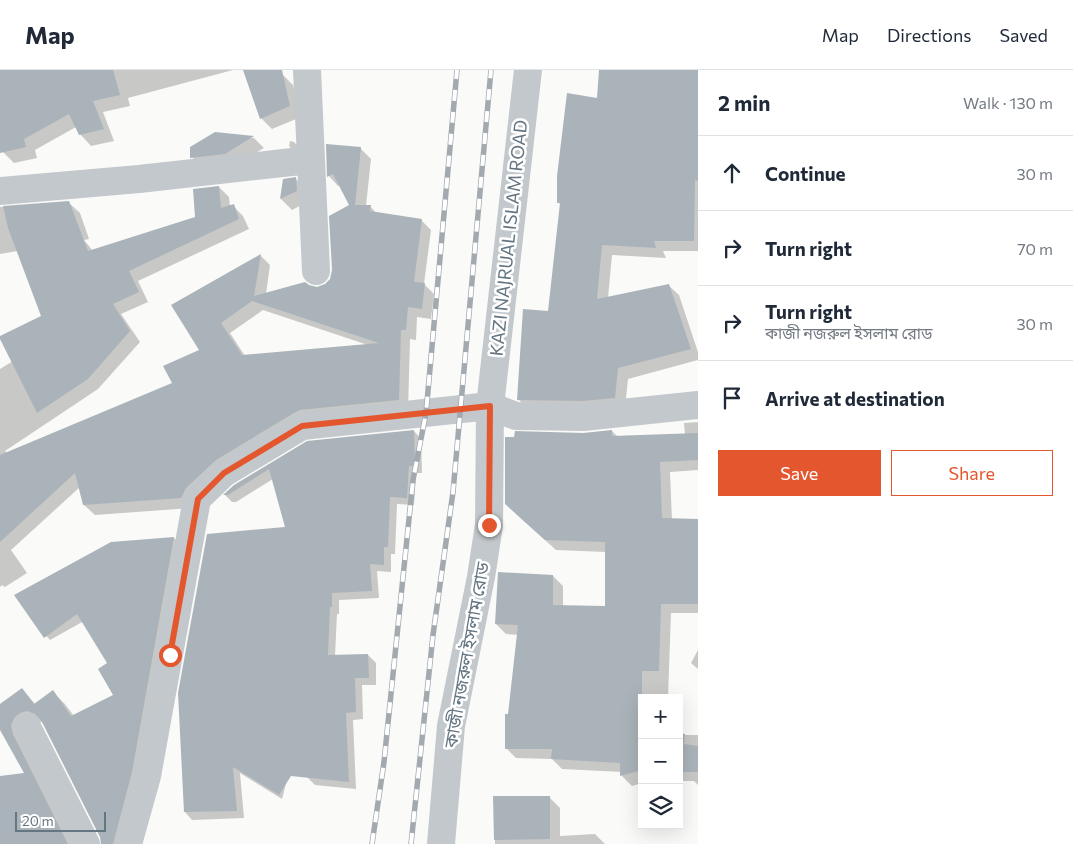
<!DOCTYPE html>
<html lang="en">
<head>
<meta charset="utf-8">
<style>
	body { margin:0; font-family:Commissioner,"Noto Sans Bengali",sans-serif; background:#f2f2f3; color:#1f2937 }
	.controls { position:absolute; right:15px; bottom:15px; display:grid; overflow:hidden; border-radius:0px; box-shadow:0 5px 20px #0002 }
	.controls button { width:45px; height:45px; display:grid; place-items:center; padding:0; border:0; border-bottom:1px solid #e0e1e3; background:#fff; color:#1f2937; font:25px sans-serif }
	.scale { position:absolute; left:15px; bottom:12px; width:91px; box-sizing:border-box; padding-left:5px; border:2px solid #657683; border-top:0; font-size:14px; line-height:18px; white-space:nowrap; color:#657683; -webkit-text-stroke:4px #fff; paint-order:stroke }
	.stop { position:absolute; width:15px; height:15px; margin:-11px; border:4px solid #e4572e; border-radius:50%; background:#fff }
	.stop.end { background:#e4572e; border-color:#fff; box-shadow:0 1px 5px #0008 }
	.list { margin:0; padding:0; list-style:none }
	h2 { display:flex; justify-content:space-between; align-items:center; height:65px; margin:0; padding:0 20px; font-size:21px }
	h2 small { font-size:16px; font-weight:400; color:#747a83 }
	.list li { display:grid; grid-template-columns:32px 1fr auto; gap:15px; align-items:center; box-sizing:border-box; height:75px; padding:0 20px; border-top:1px solid #e0e1e3 }
	.list b { display:block; font-size:19px; white-space:nowrap }
	.list p { margin:0; font-size:16px; white-space:nowrap; color:#747a83 }
	.list em { font-size:16px; font-style:normal; color:#747a83 }
	.actions { display:flex; gap:10px; padding:15px 20px }
	.actions a { flex:1; padding:11px 0; border:1px solid #e4572e; border-radius:0px; text-align:center; font-size:18px; color:#e4572e }
	.actions .main { background:#e4572e; color:#fff }
	.icon { flex:none; width:28px; height:28px; fill:none; stroke:currentColor; stroke-width:2; stroke-linecap:round; stroke-linejoin:round }
	.map { position:relative; flex:none; width:698px; height:774px; overflow:hidden }
	header { display:flex; align-items:center; gap:30px; box-sizing:border-box; height:70px; padding:0 25px; background:#fff; border-bottom:1px solid #e0e1e3 }
	header strong { font-size:24px }
	nav { display:flex; gap:28px; margin-inline-start:auto; font-size:18px }
	main { display:flex }
	aside { flex:1; background:#fff }
	.map>svg:first-child { display:block }
	.shadow { fill:#0003; fill-rule:evenodd }
	.building { fill:#aab3b9; fill-rule:evenodd }
	.lines { fill:none; stroke-linecap:round; stroke-linejoin:round }
	.minor { stroke:#c3c8cc; stroke-width:28 }
	.rail-casing { stroke:#a2aab0; stroke-width:5.5 }
	.rail { stroke:#fff; stroke-width:4; stroke-dasharray:11; stroke-linecap:butt }
	.route { stroke:#e4572e; stroke-width:6 }
	.labels { text-anchor:middle; stroke-width:5; stroke-linejoin:round; paint-order:stroke }
	.street-label { font-size:18px; fill:#657683; stroke:#fff }
</style>
</head>
<body>
<header>
<strong>Map</strong>
<nav><a>Map</a><a>Directions</a><a>Saved</a></nav>
</header>
<main>
<div class="map">
<svg width="698" height="774" viewBox="0 0 698 774">
	<rect width="100%" height="100%" fill="#fafaf8"/>
	<path class="shadow" d="M 0,0 L 233,0 L 128,28 L 130,36 L 103,42 L 114,71 L 91,76 L 80,64 L 76,57 L 35,80 L 37,88 L 14,93 L 3,82 L 0,71 Z
		M 600,0 L 698,0 L 698,181 L 663,181 L 666,188 L 612,185 L 608,228 L 668,215 L 679,225 L 698,282 L 698,290 L 628,309 L 625,338 L 529,340 L 518,329 L 550,242 L 561,135 L 558,132 L 598,29 Z
		M 282,4 L 293,15 L 301,47 L 272,59 L 261,48 Z
		M 216,64 L 254,68 L 264,78 L 236,94 L 203,98 L 192,87 Z
		M 290,71 L 294,72 L 305,83 L 300,87 L 289,76 Z
		M 327,75 L 361,79 L 371,89 L 366,136 L 370,136 L 377,144 L 421,150 L 431,160 L 424,214 L 434,224 L 431,249 L 417,247 L 416,270 L 410,269 L 408,340 L 311,350 L 191,438 L 95,445 L 84,435 L 80,417 L 11,480 L 27,503 L 5,517 L 2,515 L 0,517 L 0,299 L 13,291 L 43,247 L 76,171 L 0,184 L 0,137 L 68,132 L 80,143 L 89,169 L 84,170 L 93,181 L 197,147 L 219,117 L 229,127 L 230,137 L 233,136 L 243,146 L 249,159 L 138,211 L 148,232 L 121,244 L 140,272 L 98,319 L 5,381 L 7,383 L 174,313 L 201,280 L 172,235 L 261,186 L 270,195 L 266,224 L 309,216 L 317,218 L 326,215 L 331,209 L 350,135 L 340,115 L 338,116 L 329,106 ZM 263,240 L 368,275 L 245,286 L 230,263 Z
		M 296,109 L 307,120 L 307,132 L 292,140 L 281,129 L 284,110 Z
		M 698,352 L 698,400 L 670,402 L 672,450 L 698,450 L 698,543 L 671,543 L 668,628 L 642,628 L 642,713 L 632,716 L 622,706 L 622,702 L 562,699 L 552,689 L 516,688 L 506,678 L 519,565 L 506,564 L 496,554 L 553,506 L 563,516 L 563,537 L 606,537 L 606,482 L 556,480 L 516,444 L 583,364 L 612,361 L 618,367 L 685,365 L 684,353 Z
		M 414,361 L 421,369 L 422,403 L 416,403 L 414,435 L 397,434 L 395,484 L 391,484 L 391,502 L 377,501 L 379,528 L 339,530 L 339,544 L 337,544 L 335,586 L 368,585 L 376,593 L 376,615 L 362,615 L 363,649 L 353,650 L 356,719 L 315,715 L 307,707 L 296,675 L 282,729 L 240,703 L 244,748 L 192,750 L 185,742 L 286,458 L 273,409 L 236,432 L 232,432 L 225,425 L 234,416 L 308,372 Z
		M 174,468 L 185,479 L 126,774 L 103,774 L 101,767 L 44,654 L 41,652 L 31,654 L 73,774 L 0,774 L 0,707 L 26,705 L 0,657 L 0,635 L 22,619 L 35,634 L 53,622 L 64,633 L 74,646 L 115,625 L 109,594 L 127,527 L 50,570 L 39,558 L 112,473 Z
		M 698,580 L 698,599 L 691,593 Z
		M 679,665 L 698,665 L 698,715 L 694,711 L 679,711 Z
		M 549,727 L 560,738 L 560,766 L 595,764 L 605,774 L 495,774 L 495,728 Z"/>
	<path class="building" d="M 0,0 L 113,0 L 120,25 L 93,31 L 104,59 L 79,65 L 69,44 L 24,69 L 26,77 L 0,83 Z
		M 243,0 L 282,0 L 290,36 L 260,49 Z
		M 599,0 L 698,0 L 698,111 L 695,110 L 694,171 L 654,171 L 656,178 L 602,175 L 597,229 L 669,214 L 691,279 L 618,298 L 615,328 L 582,331 L 519,330 L 517,330 L 523,239 L 548,241 L 560,133 L 557,133 L 557,106 L 567,23 L 597,28 Z
		M 215,62 L 254,66 L 225,84 L 190,88 L 190,77 Z
		M 326,74 L 361,77 L 355,135 L 371,135 L 370,141 L 422,149 L 414,212 L 425,213 L 422,239 L 408,237 L 406,260 L 401,260 L 399,330 L 300,340 L 294,343 L 216,390 L 186,418 L 181,428 L 83,435 L 75,403 L 0,472 L 0,385 L 172,313 L 163,296 L 199,280 L 171,235 L 261,184 L 254,226 L 305,212 L 309,215 L 317,217 L 325,214 L 330,209 L 332,200 L 329,146 L 349,135 L 333,104 L 327,107 ZM 252,231 L 379,273 L 242,285 L 221,253 Z
		M 296,107 L 297,121 L 280,129 L 283,109 Z
		M 219,116 L 221,138 L 234,134 L 239,149 L 129,201 L 139,222 L 113,234 L 130,261 L 88,309 L 37,343 L 0,269 L 0,266 L 41,246 L 8,158 L 3,136 L 69,131 L 88,181 L 195,147 L 193,119 Z
		M 414,360 L 415,396 L 409,396 L 407,428 L 390,427 L 388,477 L 384,477 L 384,495 L 370,494 L 372,521 L 332,523 L 332,537 L 330,537 L 328,585 L 368,584 L 369,608 L 355,608 L 356,642 L 346,643 L 349,712 L 291,706 L 279,725 L 233,697 L 237,741 L 184,742 L 178,623 L 207,464 L 285,457 L 269,399 L 228,425 L 223,425 L 234,415 L 307,371 Z
		M 612,360 L 612,366 L 698,363 L 698,390 L 660,392 L 662,448 L 698,449 L 698,534 L 661,534 L 659,601 L 642,601 L 642,700 L 620,706 L 620,693 L 551,689 L 552,679 L 505,679 L 505,644 L 508,644 L 518,555 L 495,554 L 498,502 L 553,505 L 553,535 L 605,536 L 605,472 L 545,470 L 505,434 L 505,367 L 514,367 L 515,361 L 583,363 Z
		M 174,467 L 132,702 L 113,774 L 101,774 L 100,767 L 41,650 L 35,644 L 27,641 L 20,643 L 14,648 L 11,656 L 13,664 L 68,774 L 0,774 L 0,706 L 24,703 L 0,660 L 0,634 L 22,618 L 34,634 L 53,620 L 71,646 L 113,625 L 98,599 L 107,593 L 77,544 L 44,568 L 14,525 L 111,472 Z
		M 679,663 L 685,664 L 684,674 L 698,676 L 698,702 L 679,702 Z
		M 493,726 L 550,726 L 550,769 L 494,770 Z"/>
	<g class="lines">
		<path class="minor" d="M 307,0 L 316,201
			M 0,121 L 139,109 L 310,90
			M 27,657 L 86,774
			M 128,774 L 147,706 L 197,429 L 224,403 L 302,356 L 490,336 L 516,346 L 583,347 L 698,335
			M 441,774 L 451,656 L 481,507 L 489,455 L 490,336 L 528,0"/>
		<g class="rail-casing">
			<path id="rail" d="M 372,774 L 384,692 L 413,410 L 426,343 L 457,0
				M 411,774 L 433,565 L 453,422 L 491,0"/>
		</g>
		<use href="#rail" class="rail"/>
	</g>
	<g class="lines">
		<path class="route" d="M 170,585 L 198,429 L 224,403 L 302,356 L 490,336 L 489,455"/>
	</g>
	<g class="labels">
		<g class="street-label">
			<text transform="translate(509 168) rotate(-84)" y="6">KAZI NAJRUAL ISLAM ROAD</text>
			<text transform="translate(467 585) rotate(-80)" y="6">কাজী নজরুল ইসলাম রোড</text>
		</g>
	</g>
</svg>
<div class="controls">
<button>+</button>
<button>−</button>
<button><svg class="icon" aria-label="layers" viewBox="0 0 24 24"><path d="M12 4l9 5-9 5-9-5zM3 14l9 5 9-5"/></svg></button>
</div>
<div class="scale">20 m</div>
<div class="stop" style="left:170px;top:585px"></div>
<div class="stop end" style="left:489px;top:455px"></div>
</div>
<aside>
<h2>2 min<small>Walk · 130 m</small></h2>
<ul class="list">
<li><svg class="icon" aria-label="ahead" viewBox="0 0 24 24"><path d="M12 20V5M6 11l6-6 6 6"/></svg><div><b>Continue</b></div><em>30 m</em></li>
<li><svg class="icon" aria-label="right" viewBox="0 0 24 24"><path d="M7 20v-9h11M14 6l5 5-5 5"/></svg><div><b>Turn right</b></div><em>70 m</em></li>
<li><svg class="icon" aria-label="right" viewBox="0 0 24 24"><path d="M7 20v-9h11M14 6l5 5-5 5"/></svg><div><b>Turn right</b><p>কাজী নজরুল ইসলাম রোড</p></div><em>30 m</em></li>
<li><svg class="icon" aria-label="arrive" viewBox="0 0 24 24"><path d="M6 21V4h12l-3 4 3 4H6"/></svg><div><b>Arrive at destination</b></div></li>
</ul>
<div class="actions"><a class="main">Save</a><a>Share</a></div>
</aside>
</main>
</body>
</html>
